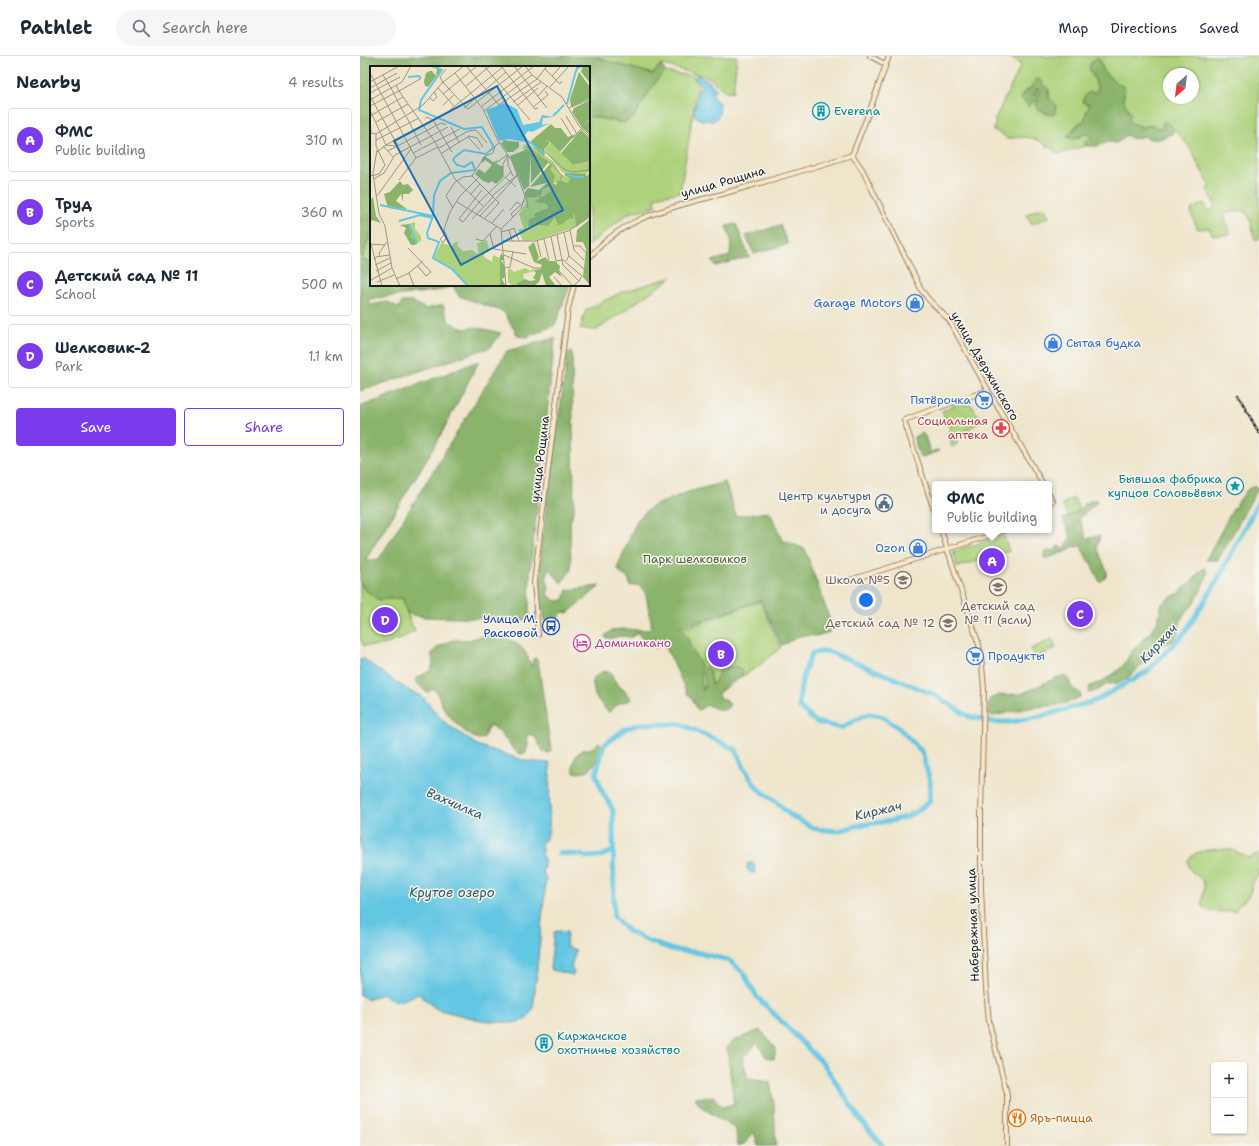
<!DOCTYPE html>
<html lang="en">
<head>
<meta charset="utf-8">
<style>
	body { margin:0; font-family:"Shantell Sans",sans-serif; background:#f6f6f7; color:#1f2937 }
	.controls { position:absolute; right:12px; bottom:12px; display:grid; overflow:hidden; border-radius:4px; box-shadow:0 1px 3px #0004 }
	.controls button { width:36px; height:36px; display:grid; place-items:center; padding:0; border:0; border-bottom:1px solid #e0e1e3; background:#fff; color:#1f2937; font:20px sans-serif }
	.compass { position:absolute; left:803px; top:12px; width:36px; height:36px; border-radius:50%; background:#fff; box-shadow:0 1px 3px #0004; rotate:208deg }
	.you { position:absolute; left:506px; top:544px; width:14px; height:14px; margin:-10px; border:3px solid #fff; border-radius:50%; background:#1a73e8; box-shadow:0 0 0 6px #1a73e833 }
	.badge { display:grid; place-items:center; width:26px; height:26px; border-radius:50%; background:#7c3aed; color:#fff; font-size:13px; font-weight:700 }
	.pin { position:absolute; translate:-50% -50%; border:2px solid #fff; box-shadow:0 1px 4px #0006 }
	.popup { position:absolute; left:572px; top:425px; width:120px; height:52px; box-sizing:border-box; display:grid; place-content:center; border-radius:4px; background:#fff; filter:drop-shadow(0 1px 3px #0005); font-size:13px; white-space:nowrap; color:#747a83 }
	.popup b { font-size:15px; color:#1f2937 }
	.popup::after { content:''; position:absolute; left:50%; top:100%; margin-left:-8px; border:8px solid transparent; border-top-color:#fff }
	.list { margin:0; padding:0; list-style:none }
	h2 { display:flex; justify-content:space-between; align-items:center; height:52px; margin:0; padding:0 16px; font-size:17px }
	h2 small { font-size:13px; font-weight:400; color:#747a83 }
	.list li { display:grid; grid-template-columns:26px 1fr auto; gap:12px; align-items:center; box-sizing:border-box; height:64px; margin:0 8px 8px; padding:0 8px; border:1px solid #e0e1e3; border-radius:4px }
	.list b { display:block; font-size:15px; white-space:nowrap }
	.list p { margin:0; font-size:13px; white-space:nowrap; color:#747a83 }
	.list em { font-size:13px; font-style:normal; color:#747a83 }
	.actions { display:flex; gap:8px; padding:12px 16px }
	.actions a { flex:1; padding:9px 0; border:1px solid #7c3aed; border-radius:4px; text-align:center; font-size:14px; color:#7c3aed }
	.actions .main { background:#7c3aed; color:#fff }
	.icon { flex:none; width:22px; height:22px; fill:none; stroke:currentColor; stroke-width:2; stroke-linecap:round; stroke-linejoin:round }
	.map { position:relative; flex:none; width:899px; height:1090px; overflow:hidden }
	header { display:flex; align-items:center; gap:24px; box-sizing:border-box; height:56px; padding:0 20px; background:#fff; border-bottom:1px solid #e0e1e3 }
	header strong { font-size:19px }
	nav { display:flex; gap:22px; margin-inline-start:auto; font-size:14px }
	.search { width:280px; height:36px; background:#f6f6f7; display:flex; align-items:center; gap:10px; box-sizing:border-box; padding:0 14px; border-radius:22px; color:#747a83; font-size:15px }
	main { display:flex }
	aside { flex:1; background:#fff }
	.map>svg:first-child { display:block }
	.green { fill:#aed27b; stroke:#65774c; fill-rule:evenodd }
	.forest { fill:#8ab46b; stroke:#536844 }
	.water { fill:#64c6e2; stroke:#40717f }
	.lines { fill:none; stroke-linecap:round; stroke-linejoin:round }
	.river { stroke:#64c6e2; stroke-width:5 }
	.secondary-casing { stroke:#868074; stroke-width:6 }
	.secondary { stroke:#fce6c4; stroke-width:4 }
	.rail-casing { stroke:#1c1c1c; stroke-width:2.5 }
	.rail { stroke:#f6f6f2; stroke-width:1; stroke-dasharray:3; stroke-linecap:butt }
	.labels { text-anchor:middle; stroke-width:3; stroke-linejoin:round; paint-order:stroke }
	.culture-label { font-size:12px; fill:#0d838f; stroke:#f6f6f2; text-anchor:start }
	.street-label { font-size:12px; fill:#1c1c1c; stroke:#f6f6f2 }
	.shop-label { font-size:12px; fill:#366cbe; stroke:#f6f6f2; text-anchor:end }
	.health-label { font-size:12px; fill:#be3a42; stroke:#f6f6f2; text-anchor:end }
	.service-label { font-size:12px; fill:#4e5e75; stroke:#f6f6f2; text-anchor:end }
	.park-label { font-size:12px; fill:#4f5c3d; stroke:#f6f6f2 }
	.education-label { font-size:12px; fill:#785e54; stroke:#f6f6f2; text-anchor:end }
	.transit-label { font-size:12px; fill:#164399; stroke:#f6f6f2; text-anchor:end }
	.hotel-label { font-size:12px; fill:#b23c85; stroke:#f6f6f2; text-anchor:start }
	.food-label { font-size:12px; fill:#c56008; stroke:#f6f6f2; text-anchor:start }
	.water-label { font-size:13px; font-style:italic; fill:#355861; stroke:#f6f6f2 }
	.inset-river { fill:none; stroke:#64c6e2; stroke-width:2 }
	.inset-road { fill:none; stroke:#9b9585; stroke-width:1 }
	.view { fill:#1f6fb2; fill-opacity:0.15; stroke:#1f6fb2; stroke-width:2 }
	.inset-edge { fill:none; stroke:#1c1c1c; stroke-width:2 }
</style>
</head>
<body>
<header>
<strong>Pathlet</strong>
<div class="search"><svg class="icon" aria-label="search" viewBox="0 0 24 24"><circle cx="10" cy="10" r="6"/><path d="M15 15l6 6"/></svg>Search here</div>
<nav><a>Map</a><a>Directions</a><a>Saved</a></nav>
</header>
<main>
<aside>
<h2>Nearby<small>4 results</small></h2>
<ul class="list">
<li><span class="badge">A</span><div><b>ФМС</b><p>Public building</p></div><em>310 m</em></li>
<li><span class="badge">B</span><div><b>Труд</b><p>Sports</p></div><em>360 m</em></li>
<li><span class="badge">C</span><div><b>Детский сад № 11</b><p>School</p></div><em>500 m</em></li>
<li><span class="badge">D</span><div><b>Шелковик-2</b><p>Park</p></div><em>1.1 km</em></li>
</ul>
<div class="actions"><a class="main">Save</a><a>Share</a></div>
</aside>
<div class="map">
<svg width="899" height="1090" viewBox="0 0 899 1090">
	<rect width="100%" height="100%" fill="#f6f6f2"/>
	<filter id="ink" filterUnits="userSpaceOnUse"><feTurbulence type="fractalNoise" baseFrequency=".025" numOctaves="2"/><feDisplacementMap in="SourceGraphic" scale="8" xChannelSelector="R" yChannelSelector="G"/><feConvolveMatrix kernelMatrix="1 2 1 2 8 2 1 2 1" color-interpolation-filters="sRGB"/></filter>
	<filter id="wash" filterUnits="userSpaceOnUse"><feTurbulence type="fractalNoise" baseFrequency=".012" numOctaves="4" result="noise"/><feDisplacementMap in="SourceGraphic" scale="16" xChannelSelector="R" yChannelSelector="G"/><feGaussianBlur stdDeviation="0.9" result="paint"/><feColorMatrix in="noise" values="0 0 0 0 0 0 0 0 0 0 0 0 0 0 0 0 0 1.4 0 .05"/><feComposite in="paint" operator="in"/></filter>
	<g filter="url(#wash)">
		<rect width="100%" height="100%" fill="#efe5cb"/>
		<path class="green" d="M 237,0 L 377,0 L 373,36 L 365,35 L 350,22 L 301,8 L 293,18 L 243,4 Z
			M 651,0 L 899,0 L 899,183 L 895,184 L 890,163 L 884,154 L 864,158 L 870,179 L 853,179 L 849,172 L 838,173 L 831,158 L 832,153 L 844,147 L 848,155 L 856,151 L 847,133 L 850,131 L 829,90 L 810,69 C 796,74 782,73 768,65 L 771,58 L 763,45 L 765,32 C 753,25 742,18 740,4 L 730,15 L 733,19 L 738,32 L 725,48 L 730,49 C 729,52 725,63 724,65 C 721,67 721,66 718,68 C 713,72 712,78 706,80 L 715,83 L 724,78 L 730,79 L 731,82 L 725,88 L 725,90 L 699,98 C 678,84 674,78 647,83 L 644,79 L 633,74 L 636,66 L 634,65 L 661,9 L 650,1 ZM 809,18 L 833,18 L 833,42 L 809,42 ZM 676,23 L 689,34 L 689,42 L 694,47 L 690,59 L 677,52 C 675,45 680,39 678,32 L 676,34 L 674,44 L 668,50 L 660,42 L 665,35 L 670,33 Z
			M 305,16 L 333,20 L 338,28 L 320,136 L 295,141 L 296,150 L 269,157 L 231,187 L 229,190 L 229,60 L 264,67 L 297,24 Z
			M 682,152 L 686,154 L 689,161 L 672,168 L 666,158 Z
			M 11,175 L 11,206 L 2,204 Z
			M 312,221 L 237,274 L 220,273 L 226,254 L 262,236 Z
			M 603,345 L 605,345 L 605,350 L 611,348 L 617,358 L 622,361 L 622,364 L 598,380 L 596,383 L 597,388 L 592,391 L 588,376 L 591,372 L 587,367 L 582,355 Z
			M 714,442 L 720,454 L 708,460 L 702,448 Z
			M 644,480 L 649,495 L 597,511 L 593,495 Z
			M 0,525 L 4,532 L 18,544 L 42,542 L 52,571 L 54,571 L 55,575 C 38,584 23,593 3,589 L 0,583 Z
			M 400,545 L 421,591 C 408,602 396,614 380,621 L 337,649 L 301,581 Z
			M 692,583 L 696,592 L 675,602 L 671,593 Z
			M 863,793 L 872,794 L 889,802 L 899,797 L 899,819 L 893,826 L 890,839 L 880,848 L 875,855 C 865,855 846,859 842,849 C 842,843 846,831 843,826 C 837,816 829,819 828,805 C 835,793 850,794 863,793 Z"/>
		<path class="forest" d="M 0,0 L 237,0 L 243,4 L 293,18 L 301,8 L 305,16 L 297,24 L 273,62 L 264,67 L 229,60 L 229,11 L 11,11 L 11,175 L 2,204 L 11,206 L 11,229 L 210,229 L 195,269 L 167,281 L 158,280 L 144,256 L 99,240 L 93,230 L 82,234 L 9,243 L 10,249 L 28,246 L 39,252 L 42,246 L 53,246 L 66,253 L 83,249 L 89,266 L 104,273 L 115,271 L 141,277 L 131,291 L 0,335 Z
			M 737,2 L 740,4 C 742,18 753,25 765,32 L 763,44 L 771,58 L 768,65 L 782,71 L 792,69 L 800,73 L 804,65 L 810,69 L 814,73 L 812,78 C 801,82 795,87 784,80 L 773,83 L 766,79 L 760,85 L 756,87 L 749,86 L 737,90 L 725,90 L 726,85 L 729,84 L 731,82 L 730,79 C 724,76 719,81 713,83 L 706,81 L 711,78 L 715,71 L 725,63 L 726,56 L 730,49 L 723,46 L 725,39 L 730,36 L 735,37 L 738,34 L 734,22 L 729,12 L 731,7 Z
			M 678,22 L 682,26 L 683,29 L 688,32 L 689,42 L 696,49 L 695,57 L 693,59 L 687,58 L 677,52 C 675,45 680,39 678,32 L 676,34 L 674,44 L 670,50 L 668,50 L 665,46 L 660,43 L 665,35 L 670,33 L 674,26 Z
			M 376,168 L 389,201 L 356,210 L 352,205 L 370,200 L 371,184 L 366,170 Z
			M 420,169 L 428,188 L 394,198 L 386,180 Z
			M 195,282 L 170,516 L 169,564 L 64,561 L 48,558 L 42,542 L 18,544 L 3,532 L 0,525 L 0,351 L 119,305 L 77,386 L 5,505 L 19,503 L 147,295 Z
			M 208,296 L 212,297 L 214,453 L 210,466 L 211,514 L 201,527 L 189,512 L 186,521 L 189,532 L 187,537 L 195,545 L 204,544 L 207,534 L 240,530 L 208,557 L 202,556 L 196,565 L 185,565 L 180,543 L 181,488 Z
			M 562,377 L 565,380 L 570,396 L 577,394 L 579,395 L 560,402 L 554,383 L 554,381 Z
			M 365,426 L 376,460 L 410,456 L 422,484 L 445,493 L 471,567 L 470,576 L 456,580 L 442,579 L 422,589 L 401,544 L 320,572 L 327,581 L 332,594 L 342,611 L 341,628 L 343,635 L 345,631 L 344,617 L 345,611 C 353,613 348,623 353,629 L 360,614 C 369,611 378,607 383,616 L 382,620 L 358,637 C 360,644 366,644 370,648 C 365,659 356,652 347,649 L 339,654 L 337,653 L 334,646 L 327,637 L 308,595 L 303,589 L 295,592 L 294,590 L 294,583 L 283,584 L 278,577 L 271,581 L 260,580 L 249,583 L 245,581 L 245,580 L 251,575 L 260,573 L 289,574 L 291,570 C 292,565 290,562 289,558 C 288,549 287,533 278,529 L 270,530 L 269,523 C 264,519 258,518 258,510 L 277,464 L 291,451 L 328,436 Z
			M 896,430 L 898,432 L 861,499 L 858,504 L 846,504 L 873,453 L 887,434 L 890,432 Z
			M 733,444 L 736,444 L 737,446 L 719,462 L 727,483 L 740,479 L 737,491 L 747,516 L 746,521 L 740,526 L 733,512 L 732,507 L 729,506 L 720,489 L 718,489 L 717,491 L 713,490 L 710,494 L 685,503 L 683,501 L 685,496 L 691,494 L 695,495 L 697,491 L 699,490 L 703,492 L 706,490 L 711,481 L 703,463 L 721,454 L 723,448 Z
			M 845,512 L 848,517 L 839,538 L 832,550 L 823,559 L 815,583 L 813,585 L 795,591 L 788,603 L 767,623 L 758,627 L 748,628 L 734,636 L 728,637 L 730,630 L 741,626 L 756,616 L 763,610 L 772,595 L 788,579 L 797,567 L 802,548 L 809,542 L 819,537 L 833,524 L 840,515 Z
			M 126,579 C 139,579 158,585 165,596 C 168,601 169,606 172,611 L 173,603 L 176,602 L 178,605 L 191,695 L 189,697 L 183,695 L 175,681 L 170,678 L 167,680 L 168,688 L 166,697 L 160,698 C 147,691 143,675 130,669 L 127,673 L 124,682 C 112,688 87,659 82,649 C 79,643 79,637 73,633 L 68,636 L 65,635 L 55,625 L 57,622 C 63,618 73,616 73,607 C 73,603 71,601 72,597 L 78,591 L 93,584 L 108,584 Z
			M 245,615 L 250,617 L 257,628 L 269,639 L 271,643 L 270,644 C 258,647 258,648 250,656 L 247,655 L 235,640 L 232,623 L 239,618 Z
			M 704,620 L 709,624 L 712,632 L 720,637 L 721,640 C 709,649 691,650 676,651 C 662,653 647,657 633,660 L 628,657 L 629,644 L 631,642 L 640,639 L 661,638 L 698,621 Z
			M 239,686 L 242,691 C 240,696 239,702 236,706 C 233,713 222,719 214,716 C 211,710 215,698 222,694 C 225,693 225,694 228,693 C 233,693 236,689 239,686 Z
			M 400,974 L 416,992 L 414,1003 L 406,1001 L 397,986 L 388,997 L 382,1000 L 388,1023 L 410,1026 L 414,1050 L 416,1090 L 398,1090 L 394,1076 L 384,1088 L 377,1090 L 376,1073 L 344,1053 L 335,1042 L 353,1040 L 362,1051 L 374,1048 L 367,992 L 373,985 Z"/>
		<path class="water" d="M 336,19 L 350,26 L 356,33 L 355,35 L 352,34 L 353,36 L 352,40 L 359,47 C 360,53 361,61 353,65 L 341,64 L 335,60 L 334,53 L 338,43 L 336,40 L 338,38 L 338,33 L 340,32 L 341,29 L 335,22 Z
			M 3,602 L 17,613 L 51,636 L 62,640 L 83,665 L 117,689 L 166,705 L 190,707 L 189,775 L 185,784 L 181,788 L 182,795 L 181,798 L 184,803 L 184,812 L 182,814 L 186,823 L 173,953 L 166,964 L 152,967 L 120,964 L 76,953 L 59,938 L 36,946 L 21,938 L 8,944 L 0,939 L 0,603 Z
			M 388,807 L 394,807 L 395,816 L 391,817 L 387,813 Z
			M 198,875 L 207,876 L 206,891 L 216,894 L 211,911 L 214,916 L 213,919 L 192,914 L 190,912 L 194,876 Z"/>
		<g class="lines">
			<path class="river" d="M 199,797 L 221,799 L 226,801 L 241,800 L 253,795
				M 523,1090 L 502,1066 L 465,1010 L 443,987 L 397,941 L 383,916 L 368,904 L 335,896 L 314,894 L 288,885 L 268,875 L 254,861 L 253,754 L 242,735 L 236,718 L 244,689 L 265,673 L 280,668 L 320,668 L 354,683 L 376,694 L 384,712 L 397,732 L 415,745 L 430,759 L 455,773 L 478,775 L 500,769 L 530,765 L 546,761 L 556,756 L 570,745 L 570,725 L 562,696 L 539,672 L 521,660 L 509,658 L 493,665 L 481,672 L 456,666 L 447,658 L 439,650 C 440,628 443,618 452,597 L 467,595 L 573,638 L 608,660 L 633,666 L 651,666 L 682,660 L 735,645 L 788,615 L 825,576 L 853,532 L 899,445"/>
		</g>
	</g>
	<g filter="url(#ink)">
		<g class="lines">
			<g class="secondary-casing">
				<path id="secondary" d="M 510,0 L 525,8
					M 492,99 L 502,113 L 562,235 L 569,244 L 589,264 L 628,334 L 683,428
					M 492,99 L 511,51 L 529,0
					M 229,202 C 266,157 317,151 369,136 C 411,124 452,112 492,99
					M 689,438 L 693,445 L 689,447
					M 575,457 L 544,364 L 628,334
					M 581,474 L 619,589 L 622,609 L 624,633 L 621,758 L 621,834 L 626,933 L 629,966 L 647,1038 L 647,1090
					M 487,525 L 647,474
					M 178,579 L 174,526 L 208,253 L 214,229"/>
			</g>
			<use href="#secondary" class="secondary"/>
			<g class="rail-casing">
				<path id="rail" d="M 878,339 L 899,377"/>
			</g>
			<use href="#rail" class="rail"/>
		</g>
	</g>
	<defs>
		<g id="building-ring" transform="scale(0.9)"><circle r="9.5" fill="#f6f6f2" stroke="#0f9aa8" stroke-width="1.5"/><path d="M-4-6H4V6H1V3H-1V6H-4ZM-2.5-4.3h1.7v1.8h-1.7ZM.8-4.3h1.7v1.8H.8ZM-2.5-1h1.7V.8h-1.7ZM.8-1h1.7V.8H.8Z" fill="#0f9aa8"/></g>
		<g id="shop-ring" transform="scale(0.9)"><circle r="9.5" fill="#f6f6f2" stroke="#3f7fe0" stroke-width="1.5"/><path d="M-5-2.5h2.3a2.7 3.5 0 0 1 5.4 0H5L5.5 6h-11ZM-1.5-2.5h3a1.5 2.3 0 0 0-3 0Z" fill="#3f7fe0"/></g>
		<g id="supermarket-ring" transform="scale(0.9)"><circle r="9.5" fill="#f6f6f2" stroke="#3f7fe0" stroke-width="1.5"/><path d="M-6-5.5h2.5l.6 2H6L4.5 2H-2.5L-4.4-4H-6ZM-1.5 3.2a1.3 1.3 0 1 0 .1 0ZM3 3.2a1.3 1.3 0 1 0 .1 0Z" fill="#3f7fe0"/></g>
		<g id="pharmacy-ring" transform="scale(0.9)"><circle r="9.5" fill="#f6f6f2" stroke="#e0444e" stroke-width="1.5"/><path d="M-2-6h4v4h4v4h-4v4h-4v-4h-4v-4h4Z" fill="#e0444e"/></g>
		<g id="sight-ring" transform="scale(0.9)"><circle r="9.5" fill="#f6f6f2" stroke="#0f9aa8" stroke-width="1.5"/><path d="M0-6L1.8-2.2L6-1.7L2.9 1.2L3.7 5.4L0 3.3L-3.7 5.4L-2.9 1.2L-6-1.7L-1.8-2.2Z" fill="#0f9aa8"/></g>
		<g id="civic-ring" transform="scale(0.9)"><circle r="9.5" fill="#f6f6f2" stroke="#5c6f8a" stroke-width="1.5"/><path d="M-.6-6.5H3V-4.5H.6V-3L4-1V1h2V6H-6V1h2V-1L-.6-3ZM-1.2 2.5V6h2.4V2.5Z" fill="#5c6f8a"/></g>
		<g id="school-ring" transform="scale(0.9)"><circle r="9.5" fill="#f6f6f2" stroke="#8d6e63" stroke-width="1.5"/><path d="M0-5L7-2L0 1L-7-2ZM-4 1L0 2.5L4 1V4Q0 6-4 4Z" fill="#8d6e63"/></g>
		<g id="bus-ring" transform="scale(0.9)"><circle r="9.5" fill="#f6f6f2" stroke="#1a4fb4" stroke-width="1.5"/><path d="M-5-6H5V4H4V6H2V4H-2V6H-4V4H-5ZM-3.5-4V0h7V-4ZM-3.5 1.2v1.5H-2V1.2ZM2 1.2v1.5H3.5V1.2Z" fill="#1a4fb4"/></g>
		<g id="hotel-ring" transform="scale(0.9)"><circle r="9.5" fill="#f6f6f2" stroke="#d1479c" stroke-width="1.5"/><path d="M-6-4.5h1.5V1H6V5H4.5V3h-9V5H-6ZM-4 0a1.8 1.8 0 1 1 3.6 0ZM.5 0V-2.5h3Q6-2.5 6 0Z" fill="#d1479c"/></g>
		<g id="restaurant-ring" transform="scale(0.9)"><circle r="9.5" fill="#f6f6f2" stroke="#e8710a" stroke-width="1.5"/><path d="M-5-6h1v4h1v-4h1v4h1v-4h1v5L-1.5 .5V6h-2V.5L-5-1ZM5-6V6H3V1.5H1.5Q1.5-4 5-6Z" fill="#e8710a"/></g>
	</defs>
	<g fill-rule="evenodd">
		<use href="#building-ring" x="461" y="55"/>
		<use href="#shop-ring" x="555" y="247"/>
		<use href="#shop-ring" x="693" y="287"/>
		<use href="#supermarket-ring" x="624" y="344"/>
		<use href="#pharmacy-ring" x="641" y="372"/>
		<use href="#sight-ring" x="875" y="430"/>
		<use href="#civic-ring" x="524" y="447"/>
		<use href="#shop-ring" x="558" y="492"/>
		<use href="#school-ring" x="543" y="524"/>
		<use href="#school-ring" x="638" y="531"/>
		<use href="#school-ring" x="588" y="567"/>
		<use href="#bus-ring" x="191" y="570"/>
		<use href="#hotel-ring" x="222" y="587"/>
		<use href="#supermarket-ring" x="615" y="600"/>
		<use href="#building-ring" x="184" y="987"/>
		<use href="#restaurant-ring" x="657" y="1062"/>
	</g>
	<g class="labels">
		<g class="culture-label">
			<text x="474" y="59">Everena</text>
			<text x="862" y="427" text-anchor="end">Бывшая фабрика<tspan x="862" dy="14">купцов Соловьёвых</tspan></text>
			<text x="197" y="984">Киржачское<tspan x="197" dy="14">охотничье хозяйство</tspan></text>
		</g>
		<g class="street-label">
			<text transform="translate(363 126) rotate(-16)" y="4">улица Рощина</text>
			<text transform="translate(625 310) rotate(60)" y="4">улица Дзержинского</text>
			<text transform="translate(180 403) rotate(-83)" y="4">улица Рощина</text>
			<text transform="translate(613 869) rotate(-92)" y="4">Набережная улица</text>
		</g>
		<g class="shop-label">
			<text x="542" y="251">Garage Motors</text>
			<text x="706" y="291" text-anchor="start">Сытая будка</text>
			<text x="611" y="348">Пятёрочка</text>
			<text x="545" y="496">Ozon</text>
			<text x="628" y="604" text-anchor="start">Продукты</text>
		</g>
		<g class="health-label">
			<text x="628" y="369">Социальная<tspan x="628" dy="14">аптека</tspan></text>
		</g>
		<g class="service-label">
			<text x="511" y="444">Центр культуры<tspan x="511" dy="14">и досуга</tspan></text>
		</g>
		<g class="park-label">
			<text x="335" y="507">Парк шелковиков</text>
		</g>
		<g class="education-label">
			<text x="530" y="528">Школа №5</text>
			<text x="638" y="554" text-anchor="middle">Детский сад<tspan x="638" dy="14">№ 11 (ясли)</tspan></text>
			<text x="575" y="571">Детский сад № 12</text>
		</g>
		<g class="transit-label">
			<text x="178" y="567">Улица М.<tspan x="178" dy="14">Расковой</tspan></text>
		</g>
		<g class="hotel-label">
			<text x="235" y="591">Доминикано</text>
		</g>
		<g class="food-label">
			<text x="670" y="1066">Яръ-пицца</text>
		</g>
		<g class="water-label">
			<text transform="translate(798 587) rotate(-47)" y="5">Киржач</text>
			<text transform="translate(95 747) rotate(23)" y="5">Вахчилка</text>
			<text transform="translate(518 754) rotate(-13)" y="5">Киржач</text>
			<text x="92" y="841">Крутое озеро</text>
		</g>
	</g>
	<g transform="translate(10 10)">
		<rect width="220" height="220" fill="#efe5cb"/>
		<path d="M 157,77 L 184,96 L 190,108 L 200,112 L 198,117 L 183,117 L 184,112 L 180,103 L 183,100 L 161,84 L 156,85 L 152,82 ZM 181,77 L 203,99 L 220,95 L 220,105 L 216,108 L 200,109 L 192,106 L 174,83 ZM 181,121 L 181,125 L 166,136 L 176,138 L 178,142 L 170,146 L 156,162 L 165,159 L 178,160 L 185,152 L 194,155 L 204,146 L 206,161 L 167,174 L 153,175 L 148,163 L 154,163 L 149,148 L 156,137 L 155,131 L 171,129 L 173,123 ZM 45,156 L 45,163 L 51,170 L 51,175 L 41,179 L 35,159 ZM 117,174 L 119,185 L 114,188 L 114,191 L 122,196 L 123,189 L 130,192 L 130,220 L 99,220 L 85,205 L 64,192 L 71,177 L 83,180 L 83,177 L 87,176 L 89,177 L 87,179 L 93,185 L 102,184 L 109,189 L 107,178 L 105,178 ZM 140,202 L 144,206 L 155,202 L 161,205 L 163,202 L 165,205 L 153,208 L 154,214 L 147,217 L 147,220 L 143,220 L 138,216 L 138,204 Z" fill="#aed27b"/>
		<path d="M 213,0 L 220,0 L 220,17 L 211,6 ZM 64,1 L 70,2 L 71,4 L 58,21 L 55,20 L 54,15 L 56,7 L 60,5 L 62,5 L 66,10 L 67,3 ZM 209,6 L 220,21 L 220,32 L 201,41 L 200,33 ZM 220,34 L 220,53 L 213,60 L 220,54 L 220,69 L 212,62 L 202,46 L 204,42 ZM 181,58 L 185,62 L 191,62 L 198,71 L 206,68 L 190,86 L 180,76 L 175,74 L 180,77 L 174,83 L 174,90 L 163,81 L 165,82 L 161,75 ZM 211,64 L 220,72 L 220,95 L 203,99 L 191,87 ZM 133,74 L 149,76 L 149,81 L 143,86 L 137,86 L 130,76 L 133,77 ZM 158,83 L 179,96 L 161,117 L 161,88 L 159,120 L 154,124 L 140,90 ZM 115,90 L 123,96 L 128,94 L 125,97 L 133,101 L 133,111 L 126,118 L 122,115 L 119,117 L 113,115 L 105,108 L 109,103 L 115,107 L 122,99 L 115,94 L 112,97 L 112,92 ZM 180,98 L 183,100 L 180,103 L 185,110 L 183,117 L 186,119 L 188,114 L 198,117 L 200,112 L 194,109 L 196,107 L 216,108 L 216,111 L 220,106 L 220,150 L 206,161 L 204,146 L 203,153 L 200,152 L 192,158 L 188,159 L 185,152 L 178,160 L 165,159 L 158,161 L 159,153 L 165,151 L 164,148 L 178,142 L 176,138 L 165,136 L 181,125 L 180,121 L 173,123 L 171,129 L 155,131 L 155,126 L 158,122 L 169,124 L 177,117 L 160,121 ZM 30,115 L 33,119 L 38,118 L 43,124 L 39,128 L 33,128 L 33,136 L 31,128 L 26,135 L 37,143 L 18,142 L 14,128 L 20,126 ZM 3,131 L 6,150 L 11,157 L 2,154 L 0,158 L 0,135 ZM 220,153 L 220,219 L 213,211 L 216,183 L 213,176 L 206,176 L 207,164 ZM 40,158 L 42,168 L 40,170 L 47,176 L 45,179 L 41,179 L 34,167 L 36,162 L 30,159 ZM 164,176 L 169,191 L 167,195 L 175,191 L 179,195 L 185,195 L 190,200 L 189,205 L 192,211 L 185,206 L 179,211 L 186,220 L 176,220 L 172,207 L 169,216 L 164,220 L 147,220 L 147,217 L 155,213 L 160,215 L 166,214 L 163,212 L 166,207 L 164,204 L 170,203 L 172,199 L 164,196 L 158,181 ZM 132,187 L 134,194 L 131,194 L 134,199 L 135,211 L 132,213 L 136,220 L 130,220 L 130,190 Z" fill="#8ab46b"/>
		<path d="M 135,37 L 147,43 L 153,59 L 169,56 L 168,59 L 172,49 L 184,51 L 173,52 L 172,59 L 180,57 L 162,66 L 158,65 L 155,69 L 158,74 L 156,76 L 138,73 L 129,75 L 116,44 Z" fill="#64c6e2"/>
		<path class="inset-river" d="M 62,0 L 72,4 L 51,34 L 49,44 L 94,63 L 112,61 L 124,81 L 116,88 L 94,84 L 85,91 L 83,94 L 87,99 L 94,101 L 102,96 L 105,104 L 81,107 L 70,115 L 64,129 L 63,150 L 57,167 L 58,172 L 69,176 L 63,192 L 82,203 L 98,220M 38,11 L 49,10 L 51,13M 197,38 L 205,8 L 207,2 L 212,0M 183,50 L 194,39M 158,75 L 175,88M 196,108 L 204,111 L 214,111M 10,139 L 63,150M 29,155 L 50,149 L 63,152M 39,158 L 47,178"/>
		<path class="inset-road" d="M 96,0 L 129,39 L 167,13 L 177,0M 114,0 L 160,54M 131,0 L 165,43 L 168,42M 144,0 L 177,42M 155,0 L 162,9 L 192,31 L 209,60 L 220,71M 175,3 L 190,18 L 192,15M 85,7 L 113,43 L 128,75 L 142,95 L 155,130 L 151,143 L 131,163M 1,9 L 46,92M 182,10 L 191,0M 50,13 L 29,25 L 65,76 L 85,113 L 113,140M 0,16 L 29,0M 73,16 L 94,0M 73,17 L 70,11 L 76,3M 96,20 L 120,0M 180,21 L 199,0M 0,22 L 27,7M 68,22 L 84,40M 0,27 L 30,11M 23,28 L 29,25 L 26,19M 73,28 L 79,23 L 98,43 L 153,0M 0,30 L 28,80M 168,30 L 177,20M 60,32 L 63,35 L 67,31 L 64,26M 0,34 L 21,22 L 13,9M 143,36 L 171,16M 73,39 L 84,29M 148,39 L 168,22M 0,40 L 23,28M 112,40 L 164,0M 163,41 L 178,29 L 175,25M 94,42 L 136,6M 199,42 L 220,33M 0,44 L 16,79 L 53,59M 80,44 L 134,0M 114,45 L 162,9M 35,49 L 21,22 L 32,16 L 41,0M 0,50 L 33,31M 0,50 L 1,67 L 6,68M 36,50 L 51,79M 196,50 L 207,68M 191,52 L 203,72 L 211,63M 55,53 L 57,51 L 63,54 L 82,86M 6,56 L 38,38M 81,61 L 89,76M 98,71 L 110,84M 6,74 L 49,52M 13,80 L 24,92M 156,80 L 172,91M 69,82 L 98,65 L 106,64 L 117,77M 7,84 L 3,108 L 9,148 L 15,160 L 22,202 L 30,220M 173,84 L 194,103 L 202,106 L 219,104 L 219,95M 18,85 L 71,57 L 76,59M 7,86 L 16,79 L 25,80M 43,87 L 90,63M 72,87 L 99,70 L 107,72 L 113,81M 138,90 L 138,99 L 143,110M 172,92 L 184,100 L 192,110 L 190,114M 126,97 L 137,89M 0,110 L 9,108 L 15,99 L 6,80 L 6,68 L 53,39 L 73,16 L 79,23 L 107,0M 102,110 L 129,137 L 115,152M 133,111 L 133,98 L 138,89M 135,111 L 146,121M 4,113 L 14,107 L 25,89 L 78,61M 29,114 L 46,92 L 68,81M 112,124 L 89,153 L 93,156 L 109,136 L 141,106M 101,128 L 110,118M 7,130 L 41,83M 122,130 L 147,109M 87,136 L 131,163M 83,142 L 76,130 L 85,116 L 93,111 L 102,110 L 115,90 L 123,87 L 125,80 L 129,77M 158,142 L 156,131 L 170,130 L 172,133M 140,144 L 147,136 L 150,138M 110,150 L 147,110M 143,151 L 141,148 L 155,135M 102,153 L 123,131M 122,157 L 134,143M 131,163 L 136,220M 139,164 L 144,162 L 149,175M 200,164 L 204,184 L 214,194M 75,166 L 77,171 L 73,177 L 70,173 L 75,168 L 74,163 L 80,146 L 90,130 L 108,112M 131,166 L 139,164 L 142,175M 194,167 L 199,190 L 196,195M 120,168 L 124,183 L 156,188M 187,169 L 193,199 L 209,215 L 203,220M 181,171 L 186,195 L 193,194M 106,173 L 113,175 L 127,160M 174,173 L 179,194M 167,174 L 171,191M 133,175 L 166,175 L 198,165 L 220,151M 0,178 L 15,179M 1,178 L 12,220M 204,180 L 210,180 L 217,188M 38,182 L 61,206 L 56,210 L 48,200M 134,189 L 164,202 L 170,202M 199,190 L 214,203M 10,191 L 9,187 L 17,176M 4,194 L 6,191 L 19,189M 193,194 L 212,210 L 209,215M 5,199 L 20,192M 135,202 L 140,201 L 143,185M 6,205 L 21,197M 189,205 L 203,220M 39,207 L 44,220M 184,211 L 192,220M 26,213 L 39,207 L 53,195M 1,214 L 22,202M 7,216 L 24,209"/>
		<path class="view" d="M 127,20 L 193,144 L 91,199 L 24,75 Z"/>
		<rect width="220" height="220" class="inset-edge"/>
	</g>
</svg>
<div class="controls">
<button>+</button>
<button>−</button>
</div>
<svg class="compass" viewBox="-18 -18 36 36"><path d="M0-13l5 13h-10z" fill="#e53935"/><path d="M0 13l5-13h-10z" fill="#747a83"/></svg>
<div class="you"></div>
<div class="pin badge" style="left:632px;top:505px">A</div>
<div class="popup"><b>ФМС</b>Public building</div>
<div class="pin badge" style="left:361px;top:598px">B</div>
<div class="pin badge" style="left:720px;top:558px">C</div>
<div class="pin badge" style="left:25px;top:564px">D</div>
</div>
</main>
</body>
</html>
